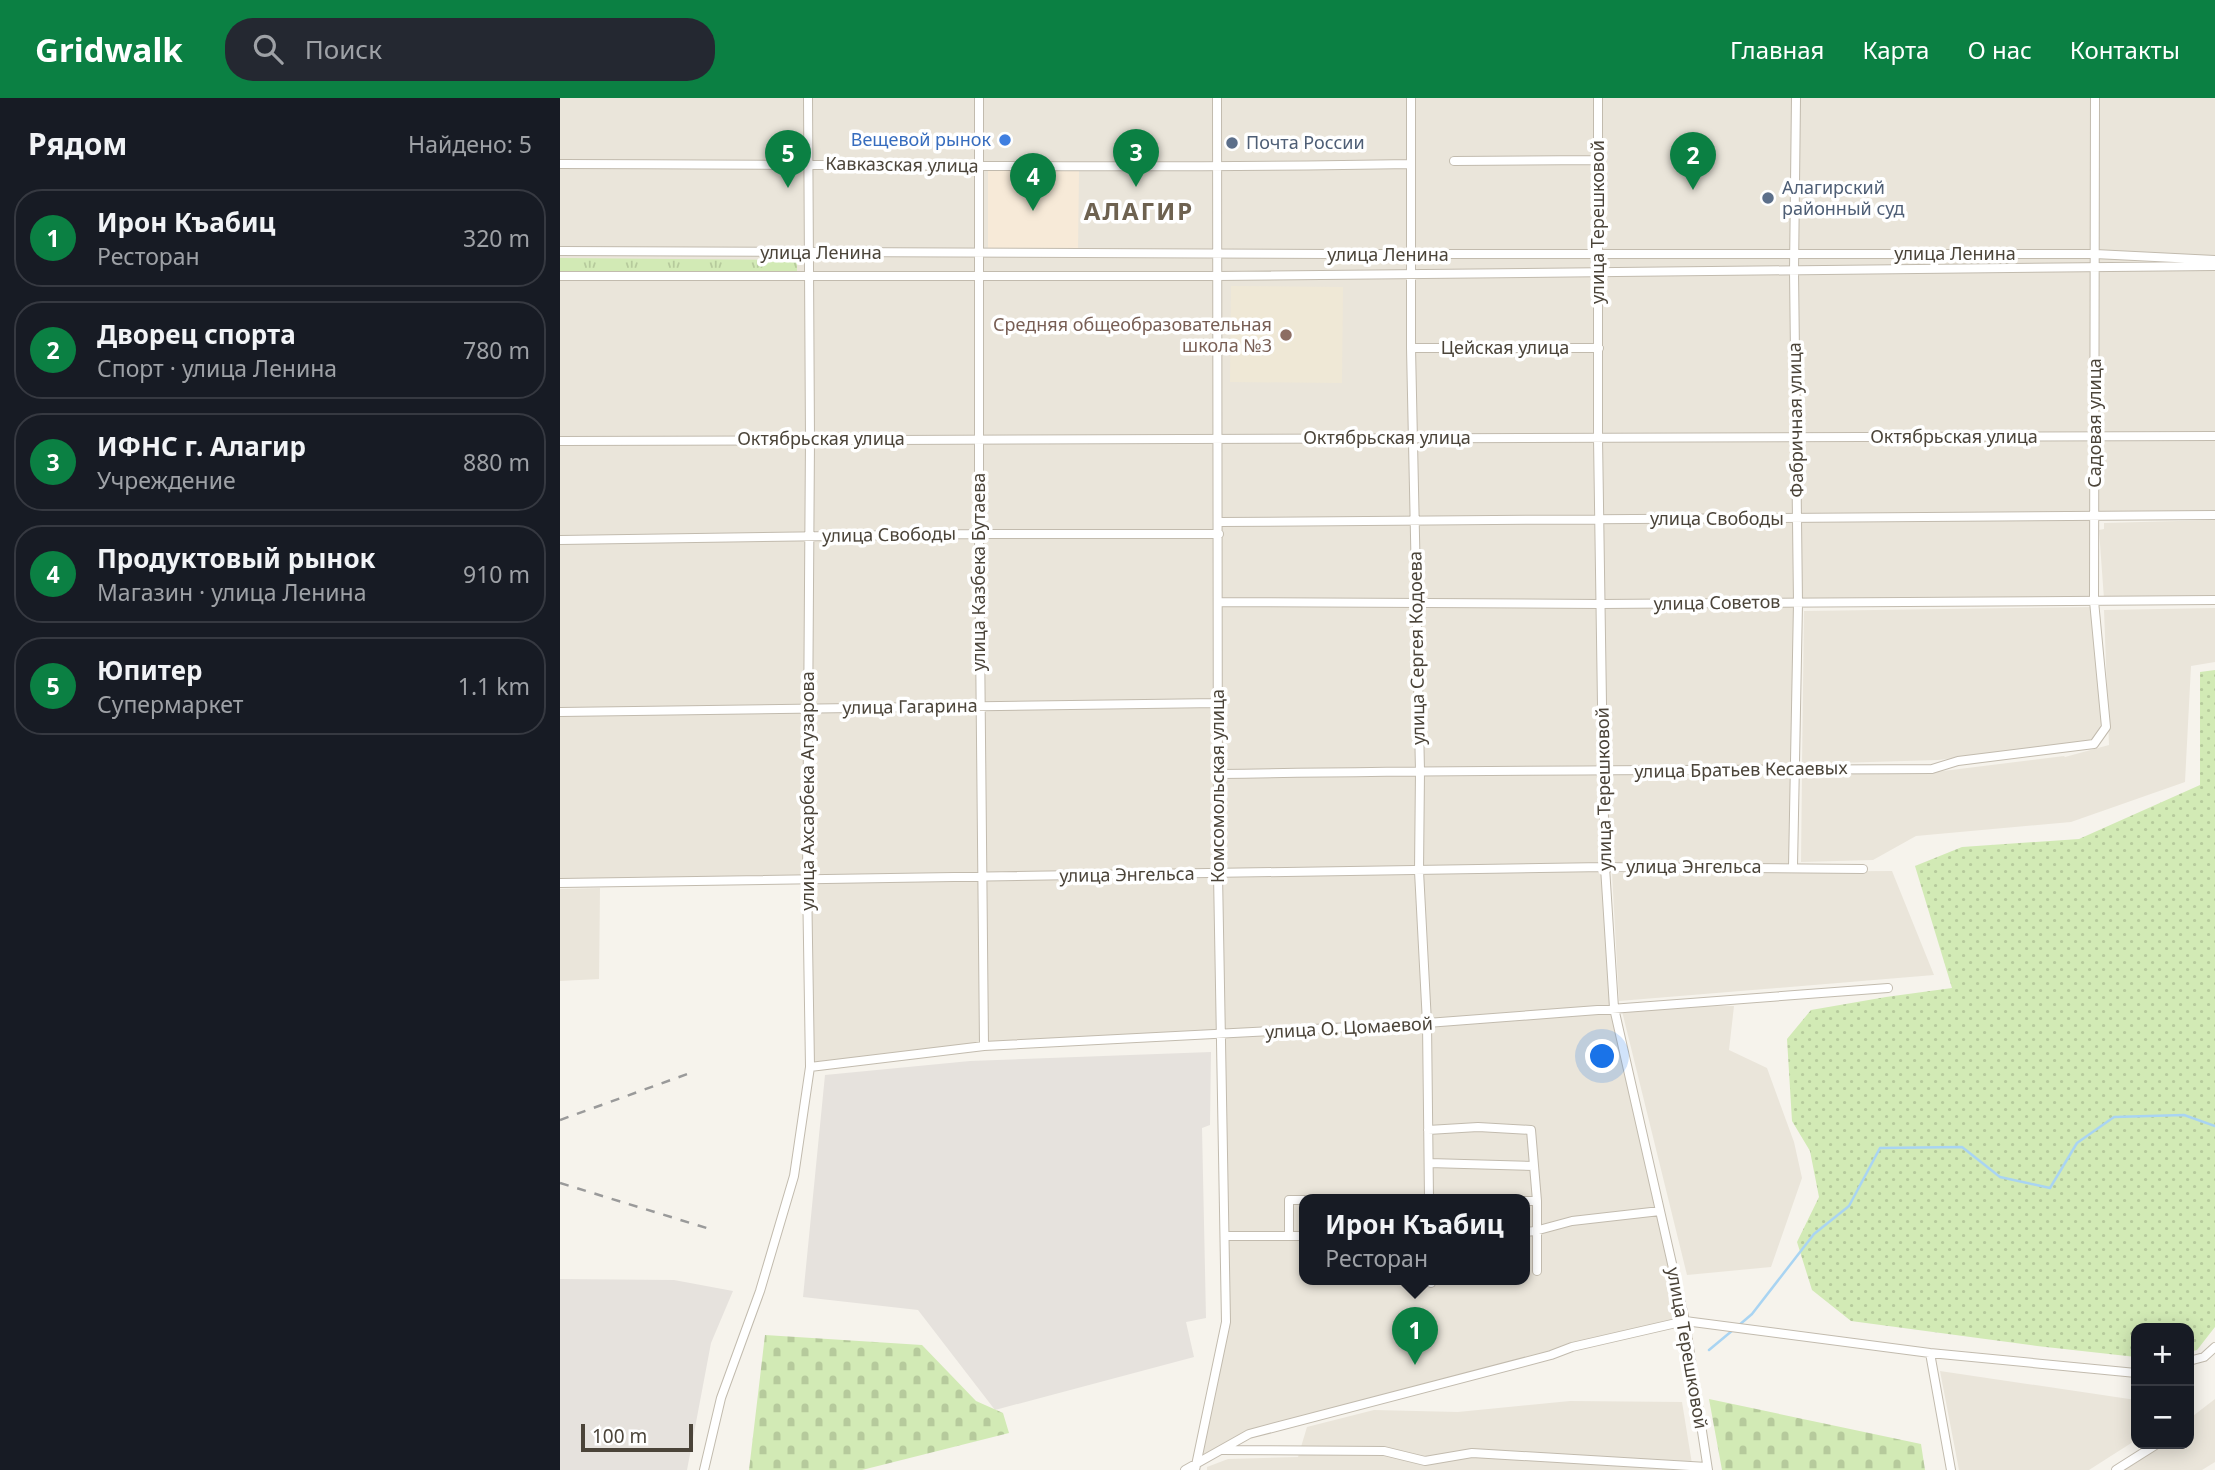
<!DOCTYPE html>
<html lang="ru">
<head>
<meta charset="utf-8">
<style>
	body { margin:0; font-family:"Noto Sans",sans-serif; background:#242831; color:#f1f3f6 }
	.controls { position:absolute; right:21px; bottom:21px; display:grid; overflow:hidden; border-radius:14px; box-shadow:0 4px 18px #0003 }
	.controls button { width:63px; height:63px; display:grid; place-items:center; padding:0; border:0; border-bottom:2px solid #363941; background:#171b24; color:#f1f3f6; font:35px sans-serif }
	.scale { position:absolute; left:21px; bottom:18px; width:112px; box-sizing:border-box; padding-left:7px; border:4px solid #4b4439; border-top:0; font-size:19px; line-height:24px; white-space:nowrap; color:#4b4439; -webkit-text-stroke:5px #fff; paint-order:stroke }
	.you { position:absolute; left:1043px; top:959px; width:24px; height:24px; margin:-18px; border:5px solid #fff; border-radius:50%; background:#1a73e8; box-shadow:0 0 0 10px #1a73e833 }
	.badge { display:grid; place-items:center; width:46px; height:46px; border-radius:50%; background:#0b8043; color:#fff; font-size:23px; font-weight:700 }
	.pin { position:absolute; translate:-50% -58px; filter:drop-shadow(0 2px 4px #0008) }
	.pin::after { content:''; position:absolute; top:37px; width:24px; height:21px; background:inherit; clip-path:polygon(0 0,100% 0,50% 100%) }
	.popup { position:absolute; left:739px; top:1096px; width:231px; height:91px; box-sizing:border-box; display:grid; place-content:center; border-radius:14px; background:#171b24; filter:drop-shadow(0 2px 5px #0005); font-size:23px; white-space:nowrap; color:#9ea1a6 }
	.popup b { font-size:26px; color:#f1f3f6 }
	.popup::after { content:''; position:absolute; left:50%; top:100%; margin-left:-14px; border:14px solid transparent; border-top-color:#171b24 }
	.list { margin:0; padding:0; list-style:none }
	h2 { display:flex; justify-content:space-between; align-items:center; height:91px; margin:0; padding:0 28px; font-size:30px }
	h2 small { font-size:23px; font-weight:400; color:#9ea1a6 }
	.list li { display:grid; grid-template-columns:46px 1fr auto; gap:21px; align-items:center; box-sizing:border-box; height:98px; margin:0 14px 14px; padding:0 14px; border:2px solid #363941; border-radius:28px }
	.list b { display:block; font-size:26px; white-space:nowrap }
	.list p { margin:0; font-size:23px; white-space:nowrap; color:#9ea1a6 }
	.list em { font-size:23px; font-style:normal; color:#9ea1a6 }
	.icon { flex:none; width:38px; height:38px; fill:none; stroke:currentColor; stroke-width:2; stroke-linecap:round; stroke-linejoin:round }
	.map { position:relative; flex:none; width:1655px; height:1372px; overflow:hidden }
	header { display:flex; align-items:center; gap:42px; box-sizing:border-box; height:98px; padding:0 35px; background:#0b8043; color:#fff }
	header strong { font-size:33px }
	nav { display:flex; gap:38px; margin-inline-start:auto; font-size:24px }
	.search { width:490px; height:63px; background:#242831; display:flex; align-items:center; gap:18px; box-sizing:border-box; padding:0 24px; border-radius:28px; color:#9ea1a6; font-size:26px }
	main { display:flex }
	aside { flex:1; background:#171b24 }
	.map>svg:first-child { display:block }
	.residential { fill:#eae5da; fill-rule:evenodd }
	.commercial { fill:#f7ead8 }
	.industrial { fill:#e6e2dd }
	.education { fill:#efe8d6 }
	.grass { fill:url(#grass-dots) }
	.cemetery { fill:url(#cemetery-stones) }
	.park { fill:url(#park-tufts) }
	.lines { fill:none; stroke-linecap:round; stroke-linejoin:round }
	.stream { stroke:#a9d4f2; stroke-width:2.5 }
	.minor-casing { stroke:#c2bbae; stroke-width:10 }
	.minor { stroke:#fff; stroke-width:8 }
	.rail { stroke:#9a9a9a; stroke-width:2.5; stroke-dasharray:9 9; stroke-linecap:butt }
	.shop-dot { fill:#3f7fe0; stroke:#fff; stroke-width:2.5 }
	.service-dot { fill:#5c6f8a; stroke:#fff; stroke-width:2.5 }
	.education-dot { fill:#8d6e63; stroke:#fff; stroke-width:2.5 }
	.labels { text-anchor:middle; stroke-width:7; stroke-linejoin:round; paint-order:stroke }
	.shop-label { font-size:18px; fill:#366cbe; stroke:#fff; text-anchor:end }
	.service-label { font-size:18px; fill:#4e5e75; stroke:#fff; text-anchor:start }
	.street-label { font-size:18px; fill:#4b4439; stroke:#fff }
	.education-label { font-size:18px; fill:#785e54; stroke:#fff; text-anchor:end }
	.district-label { font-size:24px; font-weight:bold; letter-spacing:2px; fill:#6e6250; stroke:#fff }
</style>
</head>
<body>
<header>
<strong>Gridwalk</strong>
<div class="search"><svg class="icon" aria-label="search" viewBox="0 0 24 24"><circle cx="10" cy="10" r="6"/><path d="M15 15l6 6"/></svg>Поиск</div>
<nav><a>Главная</a><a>Карта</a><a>О нас</a><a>Контакты</a></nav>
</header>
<main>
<aside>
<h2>Рядом<small>Найдено: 5</small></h2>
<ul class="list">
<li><span class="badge">1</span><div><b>Ирон Къабиц</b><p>Ресторан</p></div><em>320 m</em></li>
<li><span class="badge">2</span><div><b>Дворец спорта</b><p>Спорт · улица Ленина</p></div><em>780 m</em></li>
<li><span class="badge">3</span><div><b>ИФНС г. Алагир</b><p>Учреждение</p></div><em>880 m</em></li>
<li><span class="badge">4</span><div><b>Продуктовый рынок</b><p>Магазин · улица Ленина</p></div><em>910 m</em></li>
<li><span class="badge">5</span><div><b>Юпитер</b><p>Супермаркет</p></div><em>1.1 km</em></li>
</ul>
</aside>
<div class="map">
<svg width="1655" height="1372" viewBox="0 0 1655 1372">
	<defs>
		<pattern id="grass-dots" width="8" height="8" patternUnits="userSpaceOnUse" patternTransform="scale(1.75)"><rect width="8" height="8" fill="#d2eab5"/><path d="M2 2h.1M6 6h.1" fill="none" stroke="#b6ca9c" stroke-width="1.8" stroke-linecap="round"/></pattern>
		<pattern id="cemetery-stones" width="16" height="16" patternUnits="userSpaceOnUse" patternTransform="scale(1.75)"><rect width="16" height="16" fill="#d2eab5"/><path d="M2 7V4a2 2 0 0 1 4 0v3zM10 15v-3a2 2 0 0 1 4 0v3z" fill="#b6ca9c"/></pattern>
		<pattern id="park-tufts" width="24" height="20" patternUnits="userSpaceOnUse" patternTransform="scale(1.75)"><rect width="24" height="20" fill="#d2eab5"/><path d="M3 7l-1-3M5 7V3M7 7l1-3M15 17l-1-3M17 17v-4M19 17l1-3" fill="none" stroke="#b6ca9c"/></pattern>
	</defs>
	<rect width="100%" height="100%" fill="#f6f3ec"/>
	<path class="residential" d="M 0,0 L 1655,0 L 1655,417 L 1535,417 L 1534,503 L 1238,505 L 1233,769 L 1045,769 L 1054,910 L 1125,1223 L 689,1336 L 635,1365 L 666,1224 L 660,937 L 424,948 L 250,969 L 247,782 L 0,785 ZM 745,1101 L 965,1101 L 965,1181 L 745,1181 Z
		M 1655,422 L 1655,501 L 1544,501 L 1539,432 L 1544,431 L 1544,425 Z
		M 1534,509 L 1542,628 L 1533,643 L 1378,662 L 1242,666 L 1244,513 Z
		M 1655,510 L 1655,564 L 1631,568 L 1625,684 L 1511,724 L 1356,738 L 1313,762 L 1241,764 L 1242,675 L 1359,676 L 1504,658 L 1505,659 L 1549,647 L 1544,512 Z
		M 1332,773 L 1374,877 L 1059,903 L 1052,775 Z
		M 40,790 L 39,881 L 0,883 L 0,791 Z
		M 1174,908 L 1169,952 L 1207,970 L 1234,1044 L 1242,1080 L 1211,1169 L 1127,1177 L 1061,909 Z
		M 1380,1273 L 1576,1302 L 1576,1342 L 1529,1372 L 1399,1372 Z
		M 1655,1301 L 1655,1364 L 1642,1372 L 1562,1372 L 1596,1346 L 1629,1346 L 1629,1321 Z
		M 1010,1303 L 1122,1304 L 1133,1372 L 647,1372 L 647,1369 L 668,1361 L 738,1359 L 747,1329 L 814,1312 L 898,1314 Z"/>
	<path class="commercial" d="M 428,73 L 519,73 L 518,153 L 428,153 Z"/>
	<path class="industrial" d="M 651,954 L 650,1027 L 642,1030 L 646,1220 L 626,1224 L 634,1259 L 435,1312 L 358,1212 L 243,1199 L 265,977 L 410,963 Z
		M 0,1181 L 114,1182 L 173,1193 L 151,1245 L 127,1372 L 0,1372 Z"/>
	<path class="education" d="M 671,188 L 783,189 L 782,285 L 670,284 Z"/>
	<path class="grass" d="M 1655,572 L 1655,1229 L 1637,1252 L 1629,1254 L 1629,1230 L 1576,1230 L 1576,1259 L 1477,1248 L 1291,1223 L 1252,1192 L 1237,1144 L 1259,1099 L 1250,1053 L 1232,1023 L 1227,941 L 1251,912 L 1326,899 L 1392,890 L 1355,768 L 1402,749 L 1519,741 L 1640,687 L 1640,574 Z"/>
	<path class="cemetery" d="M 205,1237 L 362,1247 L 416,1303 L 443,1315 L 449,1335 L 302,1372 L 189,1372 Z
		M 1149,1301 L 1361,1346 L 1365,1372 L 1162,1372 Z"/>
	<path class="park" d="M 0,160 L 237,162 L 237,175 L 0,173 Z"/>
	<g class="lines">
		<path class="stream" d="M 1178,1228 L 1192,1216 L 1254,1136 L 1289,1108 L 1320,1050 L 1402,1049 L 1440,1079 L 1490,1090 L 1517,1045 L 1554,1019 L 1624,1017 L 1655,1028
			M 1149,1252 L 1173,1232"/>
		<g class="minor-casing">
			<path id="minor" d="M 419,0 L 419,436 L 424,948
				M 851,0 L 851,250 L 860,673 L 859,773 L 867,925 L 869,1101
				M 1038,0 L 1038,340 L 1043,673 L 1045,769 L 1054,910 L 1125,1223 L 1148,1372
				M 894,63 L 1038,62
				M 0,66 C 284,66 568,71 851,66
				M 0,153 C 512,157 1023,156 1535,156 L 1655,162
				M 0,178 L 657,178 L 1655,168
				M 851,250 L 1039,250
				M 0,343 L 1655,338
				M 659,424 L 1655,417
				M 0,442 L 419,436 L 659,436
				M 659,504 L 1040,506 L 1655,502
				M 0,614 L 658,605
				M 658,676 C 896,672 1134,672 1372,671 L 1398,663 L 1534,646 L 1546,629 L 1534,503 L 1535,0
				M 1233,769 L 1238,505 L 1234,173 L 1236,0
				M 0,785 L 1045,769 L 1303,771
				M 250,969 L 424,948 L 867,925 L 1328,890
				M 868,1032 L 918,1029 L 971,1032 L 977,1103 L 977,1173
				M 869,1065 L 974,1068
				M 965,1103 L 977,1103
				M 965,1134 L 975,1133 L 1012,1123 L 1100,1113
				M 666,1138 L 745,1138
				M 729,1138 L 729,1102 L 745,1102
				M 871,1181 L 871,1185
				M 1370,1255 L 1391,1372
				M 1629,1263 L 1644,1259 L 1655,1249
				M 662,1352 L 824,1353 L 865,1363 L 912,1355 L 1147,1369
				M 144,1372 L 161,1300 L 200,1193 L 234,1078 L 250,969 L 247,781 L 250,341 L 248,0
				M 625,1372 L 689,1336 L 991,1257 L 1012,1249 L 1125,1223 L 1370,1255 L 1576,1275
				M 635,1372 L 666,1224 L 658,776 L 657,0
				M 1556,1372 L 1597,1346"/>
		</g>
		<use href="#minor" class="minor"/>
		<path class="rail" d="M 0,1022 L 133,974
			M 0,1085 L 150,1131"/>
	</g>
	<circle class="shop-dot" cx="445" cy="42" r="7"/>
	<g class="service-dot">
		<circle cx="672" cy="45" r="7"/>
		<circle cx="1208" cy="100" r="7"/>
	</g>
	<circle class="education-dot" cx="726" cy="237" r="7"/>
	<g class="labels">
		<g class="shop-label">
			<text x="431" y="48">Вещевой рынок</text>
		</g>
		<g class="service-label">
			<text x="686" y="51">Почта России</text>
			<text x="1222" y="96">Алагирский<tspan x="1222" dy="21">районный суд</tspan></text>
		</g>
		<g class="street-label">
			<text transform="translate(342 67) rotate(1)" y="6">Кавказская улица</text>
			<text transform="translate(1038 124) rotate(-90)" y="6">улица Терешковой</text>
			<text x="261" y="161">улица Ленина</text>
			<text x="1395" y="162">улица Ленина</text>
			<text x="828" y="163">улица Ленина</text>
			<text x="945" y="256">Цейская улица</text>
			<text transform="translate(1236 322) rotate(-91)" y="6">Фабричная улица</text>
			<text transform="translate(1535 325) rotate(-90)" y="6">Садовая улица</text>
			<text x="1394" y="345">Октябрьская улица</text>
			<text x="827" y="346">Октябрьская улица</text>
			<text x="261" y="347">Октябрьская улица</text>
			<text x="1157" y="427">улица Свободы</text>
			<text transform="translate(329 437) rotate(-1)" y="6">улица Свободы</text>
			<text transform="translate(419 474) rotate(-90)" y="6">улица Казбека Бутаева</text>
			<text transform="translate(1157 505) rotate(-1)" y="6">улица Советов</text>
			<text transform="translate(857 550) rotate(-91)" y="6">улица Сергея Кодоева</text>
			<text transform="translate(350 609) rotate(-1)" y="6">улица Гагарина</text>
			<text transform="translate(1181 672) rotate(-1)" y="6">улица Братьев Кесаевых</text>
			<text transform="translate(658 688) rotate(-90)" y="6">Комсомольская улица</text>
			<text transform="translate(1044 691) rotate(-91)" y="6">улица Терешковой</text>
			<text transform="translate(248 693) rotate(-90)" y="6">улица Ахсарбека Агузарова</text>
			<text x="1134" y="775">улица Энгельса</text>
			<text transform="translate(567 777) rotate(-1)" y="6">улица Энгельса</text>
			<text transform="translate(789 930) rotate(-3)" y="6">улица О. Цомаевой</text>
			<text transform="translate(1127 1250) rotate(80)" y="6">улица Терешковой</text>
		</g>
		<g class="education-label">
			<text x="712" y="233">Средняя общеобразовательная<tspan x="712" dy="21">школа №3</tspan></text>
		</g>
		<g class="district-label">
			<text x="579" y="122">АЛАГИР</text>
		</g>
	</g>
</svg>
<div class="controls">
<button>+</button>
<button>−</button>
</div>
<div class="scale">100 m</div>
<div class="you"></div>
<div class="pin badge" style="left:855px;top:1267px">1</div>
<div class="popup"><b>Ирон Къабиц</b>Ресторан</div>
<div class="pin badge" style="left:1133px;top:92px">2</div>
<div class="pin badge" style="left:576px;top:89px">3</div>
<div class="pin badge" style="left:473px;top:113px">4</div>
<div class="pin badge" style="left:228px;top:90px">5</div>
</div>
</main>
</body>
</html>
